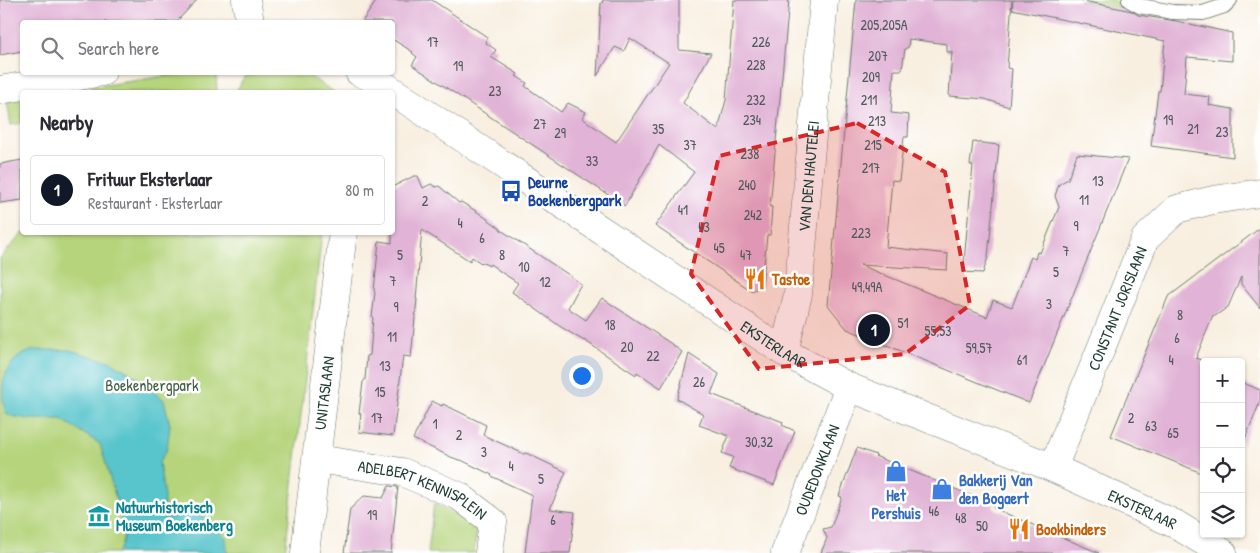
<!DOCTYPE html>
<html lang="en">
<head>
<meta charset="utf-8">
<style>
	body { margin:0; font-family:"Patrick Hand",sans-serif; background:#f7f7f7; color:#2b2b33 }
	.controls { position:absolute; right:15px; bottom:15px; display:grid; overflow:hidden; border-radius:5px; box-shadow:0 1px 4px #0004 }
	.controls button { width:45px; height:45px; display:grid; place-items:center; padding:0; border:0; border-bottom:1px solid #e1e1e2; background:#fff; color:#2b2b33; font:25px sans-serif }
	.you { position:absolute; left:581px; top:375px; width:18px; height:18px; margin:-12px; border:4px solid #fff; border-radius:50%; background:#1a73e8; box-shadow:0 0 0 8px #1a73e833 }
	.badge { display:grid; place-items:center; width:32px; height:32px; border-radius:50%; background:#111827; color:#fff; font-size:16px; font-weight:700 }
	.pin { position:absolute; translate:-50% -50%; border:2px solid #fff; box-shadow:0 1px 5px #0006 }
	.list { margin:0; padding:0; list-style:none }
	h2 { display:flex; justify-content:space-between; align-items:center; height:65px; margin:0; padding:0 20px; font-size:21px }
	h2 small { font-size:16px; font-weight:400; color:#7c7c81 }
	.list li { display:grid; grid-template-columns:32px 1fr auto; gap:15px; align-items:center; box-sizing:border-box; height:70px; margin:0 10px 10px; padding:0 10px; border:1px solid #e1e1e2; border-radius:5px }
	.list b { display:block; font-size:19px; white-space:nowrap }
	.list p { margin:0; font-size:16px; white-space:nowrap; color:#7c7c81 }
	.list em { font-size:16px; font-style:normal; color:#7c7c81 }
	.icon { flex:none; width:28px; height:28px; fill:none; stroke:currentColor; stroke-width:2; stroke-linecap:round; stroke-linejoin:round }
	.map { position:relative; flex:none; width:1260px; height:553px; overflow:hidden }
	.search { position:absolute; background:#fff; box-shadow:0 1px 4px #0004; left:20px; top:20px; width:375px; height:55px; display:flex; align-items:center; gap:12px; box-sizing:border-box; padding:0 18px; border-radius:5px; color:#7c7c81; font-size:19px }
	.panel { position:absolute; background:#fff; box-shadow:0 1px 4px #0004; left:20px; top:90px; width:375px; height:145px; border-radius:5px }
	.map>svg:first-child { display:block }
	.green { fill:#b5d47b; stroke:#6a8858 }
	.water { fill:#58c5cc; stroke:#3c8180 }
	.building { fill:#e1b3d6 }
	.lines { fill:none; stroke-linecap:round; stroke-linejoin:round }
	.service-casing { stroke:#6b7b70; stroke-width:16 }
	.minor-casing { stroke:#6b7b70; stroke-width:29 }
	.service { stroke:#fff; stroke-width:14 }
	.minor { stroke:#fff; stroke-width:28 }
	.marked { fill:#d62828; fill-opacity:0.2; stroke:#d62828; stroke-width:4; stroke-dasharray:10 6; stroke-linejoin:round }
	.labels { text-anchor:middle; stroke-width:5; stroke-linejoin:round; paint-order:stroke }
	.number-label { font-size:14px; fill:#505a5c }
	.street-label { font-size:16px; fill:#1f3d34; stroke:#fff }
	.transit-label { font-size:16px; font-weight:bold; fill:#164399; stroke:#fff; text-anchor:start }
	.food-label { font-size:16px; font-weight:bold; fill:#c56008; stroke:#fff; text-anchor:start }
	.park-label { font-size:16px; fill:#446346; stroke:#fff }
	.shop-label { font-size:16px; font-weight:bold; fill:#366cbe; stroke:#fff; text-anchor:start }
	.culture-label { font-size:16px; font-weight:bold; fill:#0d838f; stroke:#fff; text-anchor:start }
</style>
</head>
<body>
<div class="map">
<svg width="1260" height="553" viewBox="0 0 1260 553">
	<rect width="100%" height="100%" fill="#fff"/>
	<filter id="ink" filterUnits="userSpaceOnUse"><feTurbulence type="fractalNoise" baseFrequency=".02" numOctaves="2"/><feDisplacementMap in="SourceGraphic" scale="10" xChannelSelector="R" yChannelSelector="G"/><feConvolveMatrix kernelMatrix="1 2 1 2 8 2 1 2 1" color-interpolation-filters="sRGB"/></filter>
	<filter id="wash" filterUnits="userSpaceOnUse"><feTurbulence type="fractalNoise" baseFrequency=".0096" numOctaves="4" result="noise"/><feDisplacementMap in="SourceGraphic" scale="20" xChannelSelector="R" yChannelSelector="G"/><feGaussianBlur stdDeviation="1.12" result="paint"/><feColorMatrix in="noise" values="0 0 0 0 0 0 0 0 0 0 0 0 0 0 0 0 0 1.4 0 .05"/><feComposite in="paint" operator="in"/></filter>
	<g filter="url(#wash)">
		<rect width="100%" height="100%" fill="#f8efe0"/>
		<path class="green" d="M 1079,0 L 1115,0 L 1123,10 Z
			M 186,73 L 216,73 L 217,92 L 58,92 Z
			M 257,73 L 300,72 L 306,74 L 334,92 L 236,92 L 244,77 Z
			M 22,99 L 22,123 L 11,125 L 7,101 Z
			M 23,233 L 322,233 L 285,553 L 0,553 L 0,258 Z
			M 434,503 L 477,527 L 474,553 L 428,553 Z"/>
		<path class="water" d="M 33,350 L 69,350 L 112,362 L 138,378 L 164,400 L 170,425 L 167,449 L 159,462 L 164,496 L 164,519 L 184,514 L 196,513 L 211,521 L 226,538 L 227,553 L 117,553 L 121,547 L 124,534 L 117,502 L 100,444 L 61,419 L 29,419 L 7,415 C 0,397 0,373 16,359 C 20,355 28,352 33,350 Z"/>
		<g id="blocks">
			<path class="building" d="M 0,0 L 197,0 L 176,22 L 22,22 L 22,51 L 0,55 Z
				M 377,0 L 432,0 L 487,37 L 486,43 L 496,50 L 491,57 L 518,74 L 516,76 L 527,83 L 525,86 L 561,112 L 568,103 L 586,112 L 582,118 L 616,142 L 669,63 L 630,38 L 624,51 L 615,47 L 597,76 L 601,3 L 602,3 L 603,0 L 679,0 L 679,50 L 711,53 L 683,103 L 718,130 L 726,100 L 734,0 L 789,0 L 770,207 L 772,207 L 770,235 L 767,235 L 762,286 L 752,291 L 655,226 L 694,172 L 659,145 L 625,206 L 412,65 L 417,57 L 412,53 L 413,52 L 392,39 L 392,22 L 362,22 Z
				M 856,0 L 1012,0 L 1007,68 L 1012,69 L 1009,107 L 985,99 L 949,96 L 952,52 L 947,52 L 947,44 L 909,39 L 908,48 L 905,48 L 902,70 L 894,70 L 891,113 L 909,115 L 908,137 L 904,137 L 899,181 L 892,180 L 886,247 L 948,254 L 947,270 L 860,265 L 987,317 L 993,300 L 1012,307 L 1031,257 L 1035,259 L 1037,252 L 1040,253 L 1059,207 L 1055,196 L 1059,184 L 1068,179 L 1077,154 L 1128,159 L 1029,403 L 847,329 L 828,305 Z
				M 1013,0 L 1079,0 L 1132,11 L 1138,15 L 1176,21 L 1232,33 L 1232,61 L 1187,57 L 1184,94 L 1210,97 L 1209,105 L 1233,109 L 1233,157 L 1151,146 L 1158,91 L 1160,91 L 1165,41 L 1012,9 Z
				M 973,142 L 999,145 L 988,257 L 983,273 L 963,272 L 973,165 L 970,165 Z
				M 22,160 L 22,200 L 0,203 L 0,164 Z
				M 414,176 L 418,176 L 423,188 L 431,184 L 436,187 L 439,186 L 459,203 L 461,202 L 476,211 L 500,228 L 501,230 L 569,275 L 581,284 L 568,308 L 586,320 L 602,298 L 670,343 L 682,352 L 661,388 L 637,372 L 636,375 L 584,340 L 584,341 L 561,327 L 512,292 L 518,283 L 504,274 L 490,264 L 489,266 L 482,262 L 481,263 L 472,257 L 470,261 L 422,230 L 416,299 L 417,299 L 411,357 L 403,356 L 393,436 L 359,432 L 361,414 L 359,413 L 363,382 L 365,380 L 367,356 L 370,355 L 373,318 L 372,317 L 375,292 L 374,291 L 379,241 L 392,243 L 392,187 Z
				M 1260,228 L 1260,308 L 1241,284 L 1241,277 L 1228,307 L 1215,316 L 1213,315 L 1196,358 L 1203,361 L 1202,365 L 1204,366 L 1204,474 L 1111,436 L 1168,297 Z
				M 689,354 L 719,374 L 711,394 L 783,422 L 782,425 L 795,431 L 774,485 L 729,468 L 733,457 L 722,453 L 729,436 L 699,425 L 703,414 L 677,399 Z
				M 1241,382 L 1260,390 L 1260,402 L 1242,446 Z
				M 432,401 L 442,406 L 443,404 L 486,425 L 483,435 L 524,454 L 526,453 L 566,472 L 550,509 L 575,512 L 570,553 L 525,553 L 532,495 L 491,476 L 492,475 L 461,460 L 459,460 L 451,457 L 413,439 Z
				M 857,448 L 876,455 L 875,456 L 994,505 L 993,508 L 1099,553 L 821,553 L 827,538 L 823,529 L 831,527 L 842,497 L 839,496 Z
				M 389,486 L 398,487 L 391,553 L 344,553 L 350,509 L 364,496 L 383,498 Z"/>
		</g>
	</g>
	<g filter="url(#ink)">
		<use href="#blocks" fill-opacity="0" stroke="#6b7b70" stroke-width="1"/>
		<g class="lines">
			<g class="service-casing">
				<path id="service" d="M 1129,0 L 1140,6 L 1173,12 L 1203,13 L 1224,6 L 1230,0"/>
			</g>
			<g class="minor-casing">
				<g id="minor">
					<path d="M 246,0 L 250,22"/>
					<path id="s1" d="M 359,72 L 376,80 L 784,352 L 849,387 L 1053,468 L 1175,524 L 1223,553"/>
					<path d="M 0,90 L 102,72"/>
					<path id="s2" d="M 784,352 L 798,294 L 824,0"/>
					<path id="s3" d="M 317,459 L 402,472 L 459,496 L 493,522 L 489,553"/>
					<path id="s4" d="M 1053,468 L 1145,239 L 1177,209 L 1213,200 L 1260,193"/>
					<path id="s5" d="M 305,553 L 343,232"/>
					<path id="s6" d="M 785,553 L 849,387"/>
				</g>
			</g>
			<use href="#service" class="service"/>
			<use href="#minor" class="minor"/>
		</g>
	</g>
	<path class="marked" d="M 857,123 L 945,172 L 970,305 L 905,354 L 759,369 L 691,274 L 719,156 Z"/>
	<defs>
		<g id="bus-bare" transform="scale(1.725)"><path d="M-5-6H5V4H4V6H2V4H-2V6H-4V4H-5ZM-3.5-4V0h7V-4ZM-3.5 1.2v1.5H-2V1.2ZM2 1.2v1.5H3.5V1.2Z" fill="#1a4fb4" stroke="#fff" stroke-width="2.5" paint-order="stroke"/></g>
		<g id="restaurant-bare" transform="scale(1.725)"><path d="M-5-6h1v4h1v-4h1v4h1v-4h1v5L-1.5 .5V6h-2V.5L-5-1ZM5-6V6H3V1.5H1.5Q1.5-4 5-6Z" fill="#e8710a" stroke="#fff" stroke-width="2.5" paint-order="stroke"/></g>
		<g id="shop-bare" transform="scale(1.725)"><path d="M-5-2.5h2.3a2.7 3.5 0 0 1 5.4 0H5L5.5 6h-11ZM-1.5-2.5h3a1.5 2.3 0 0 0-3 0Z" fill="#3f7fe0" stroke="#fff" stroke-width="2.5" paint-order="stroke"/></g>
		<g id="museum-bare" transform="scale(1.725)"><path d="M0-6L6-3V-2H-6V-3ZM-5-1h2V3h-2ZM-1-1h2V3h-2ZM3-1h2V3H3ZM-6 4H6V6H-6Z" fill="#0f9aa8" stroke="#fff" stroke-width="2.5" paint-order="stroke"/></g>
	</defs>
	<g fill-rule="evenodd">
		<use href="#bus-bare" x="511" y="191"/>
		<use href="#restaurant-bare" x="755" y="279"/>
		<use href="#shop-bare" x="896" y="471"/>
		<use href="#shop-bare" x="942" y="489"/>
		<use href="#museum-bare" x="99" y="516"/>
		<use href="#restaurant-bare" x="1019" y="529"/>
	</g>
	<g class="labels">
		<g class="number-label">
			<text x="884" y="30">205,205A</text>
			<text x="433" y="47">17</text>
			<text x="761" y="47">226</text>
			<text x="878" y="61">207</text>
			<text x="756" y="70">228</text>
			<text x="458" y="71">19</text>
			<text x="871" y="82">209</text>
			<text x="495" y="96">23</text>
			<text x="756" y="105">232</text>
			<text x="869" y="105">211</text>
			<text x="752" y="125">234</text>
			<text x="1168" y="125">19</text>
			<text x="877" y="126">213</text>
			<text x="540" y="129">27</text>
			<text x="658" y="134">35</text>
			<text x="1193" y="134">21</text>
			<text x="1222" y="137">23</text>
			<text x="560" y="138">29</text>
			<text x="690" y="150">37</text>
			<text x="873" y="150">215</text>
			<text x="750" y="159">238</text>
			<text x="592" y="166">33</text>
			<text x="871" y="173">217</text>
			<text x="1098" y="186">13</text>
			<text x="747" y="190">240</text>
			<text x="1084" y="205">11</text>
			<text x="425" y="206">2</text>
			<text x="683" y="215">41</text>
			<text x="753" y="220">242</text>
			<text x="460" y="228">4</text>
			<text x="1076" y="231">9</text>
			<text x="704" y="232">43</text>
			<text x="861" y="238">223</text>
			<text x="482" y="243">6</text>
			<text x="719" y="253">45</text>
			<text x="1066" y="256">7</text>
			<text x="400" y="260">5</text>
			<text x="502" y="260">8</text>
			<text x="746" y="260">47</text>
			<text x="524" y="272">10</text>
			<text x="1056" y="277">5</text>
			<text x="393" y="286">7</text>
			<text x="545" y="287">12</text>
			<text x="867" y="292">49,49A</text>
			<text x="1049" y="309">3</text>
			<text x="396" y="312">9</text>
			<text x="1180" y="320">8</text>
			<text x="903" y="328">51</text>
			<text x="610" y="330">18</text>
			<text x="938" y="336">55,53</text>
			<text x="392" y="342">11</text>
			<text x="1177" y="343">6</text>
			<text x="627" y="352">20</text>
			<text x="979" y="353">59,57</text>
			<text x="653" y="361">22</text>
			<text x="1022" y="365">61</text>
			<text x="1171" y="365">4</text>
			<text x="385" y="371">13</text>
			<text x="699" y="387">26</text>
			<text x="380" y="397">15</text>
			<text x="377" y="423">17</text>
			<text x="1131" y="423">2</text>
			<text x="435" y="429">1</text>
			<text x="1151" y="431">63</text>
			<text x="1173" y="438">65</text>
			<text x="459" y="440">2</text>
			<text x="759" y="447">30,32</text>
			<text x="484" y="457">3</text>
			<text x="511" y="471">4</text>
			<text x="541" y="484">5</text>
			<text x="934" y="516">46</text>
			<text x="372" y="520">19</text>
			<text x="961" y="523">48</text>
			<text x="553" y="525">6</text>
			<text x="982" y="531">50</text>
		</g>
		<g class="street-label">
			<text dy="6" stroke="none"><textPath href="#s2" startOffset="178">VAN DEN HAUTELEI</textPath></text>
			<text dy="6" stroke="none"><textPath href="#s4" startOffset="172">CONSTANT JORISLAAN</textPath></text>
			<text dy="6" stroke="none"><textPath href="#s1" startOffset="496">EKSTERLAAR</textPath></text>
			<text dy="6" stroke="none"><textPath href="#s5" startOffset="161">UNITASLAAN</textPath></text>
			<text dy="6" stroke="none"><textPath href="#s6" startOffset="89">OUDEDONKLAAN</textPath></text>
			<text dy="6" stroke="none"><textPath href="#s3" startOffset="111">ADELBERT KENNISPLEIN</textPath></text>
			<text dy="6" stroke="none"><textPath href="#s1" startOffset="901">EKSTERLAAR</textPath></text>
		</g>
		<g class="transit-label">
			<text x="528" y="188">Deurne<tspan x="528" dy="18">Boekenbergpark</tspan></text>
		</g>
		<g class="food-label">
			<text x="772" y="285">Tastoe</text>
			<text x="1036" y="535">Bookbinders</text>
		</g>
		<g class="park-label">
			<text x="152" y="391">Boekenbergpark</text>
		</g>
		<g class="shop-label">
			<text x="959" y="486">Bakkerij Van<tspan x="959" dy="18">den Bogaert</tspan></text>
			<text x="896" y="501" text-anchor="middle">Het<tspan x="896" dy="18">Pershuis</tspan></text>
		</g>
		<g class="culture-label">
			<text x="116" y="513">Natuurhistorisch<tspan x="116" dy="18">Museum Boekenberg</tspan></text>
		</g>
	</g>
</svg>
<div class="controls">
<button>+</button>
<button>−</button>
<button><svg class="icon" aria-label="locate" viewBox="0 0 24 24"><circle cx="12" cy="12" r="6"/><path d="M12 2v4M12 18v4M2 12h4M18 12h4"/></svg></button>
<button><svg class="icon" aria-label="layers" viewBox="0 0 24 24"><path d="M12 4l9 5-9 5-9-5zM3 14l9 5 9-5"/></svg></button>
</div>
<div class="you"></div>
<div class="pin badge" style="left:874px;top:330px">1</div>
<div class="search"><svg class="icon" aria-label="search" viewBox="0 0 24 24"><circle cx="10" cy="10" r="6"/><path d="M15 15l6 6"/></svg>Search here</div>
<section class="panel">
<h2>Nearby<small></small></h2>
<ul class="list">
<li><span class="badge">1</span><div><b>Frituur Eksterlaar</b><p>Restaurant · Eksterlaar</p></div><em>80 m</em></li>
</ul>
</section>
</div>
</body>
</html>
